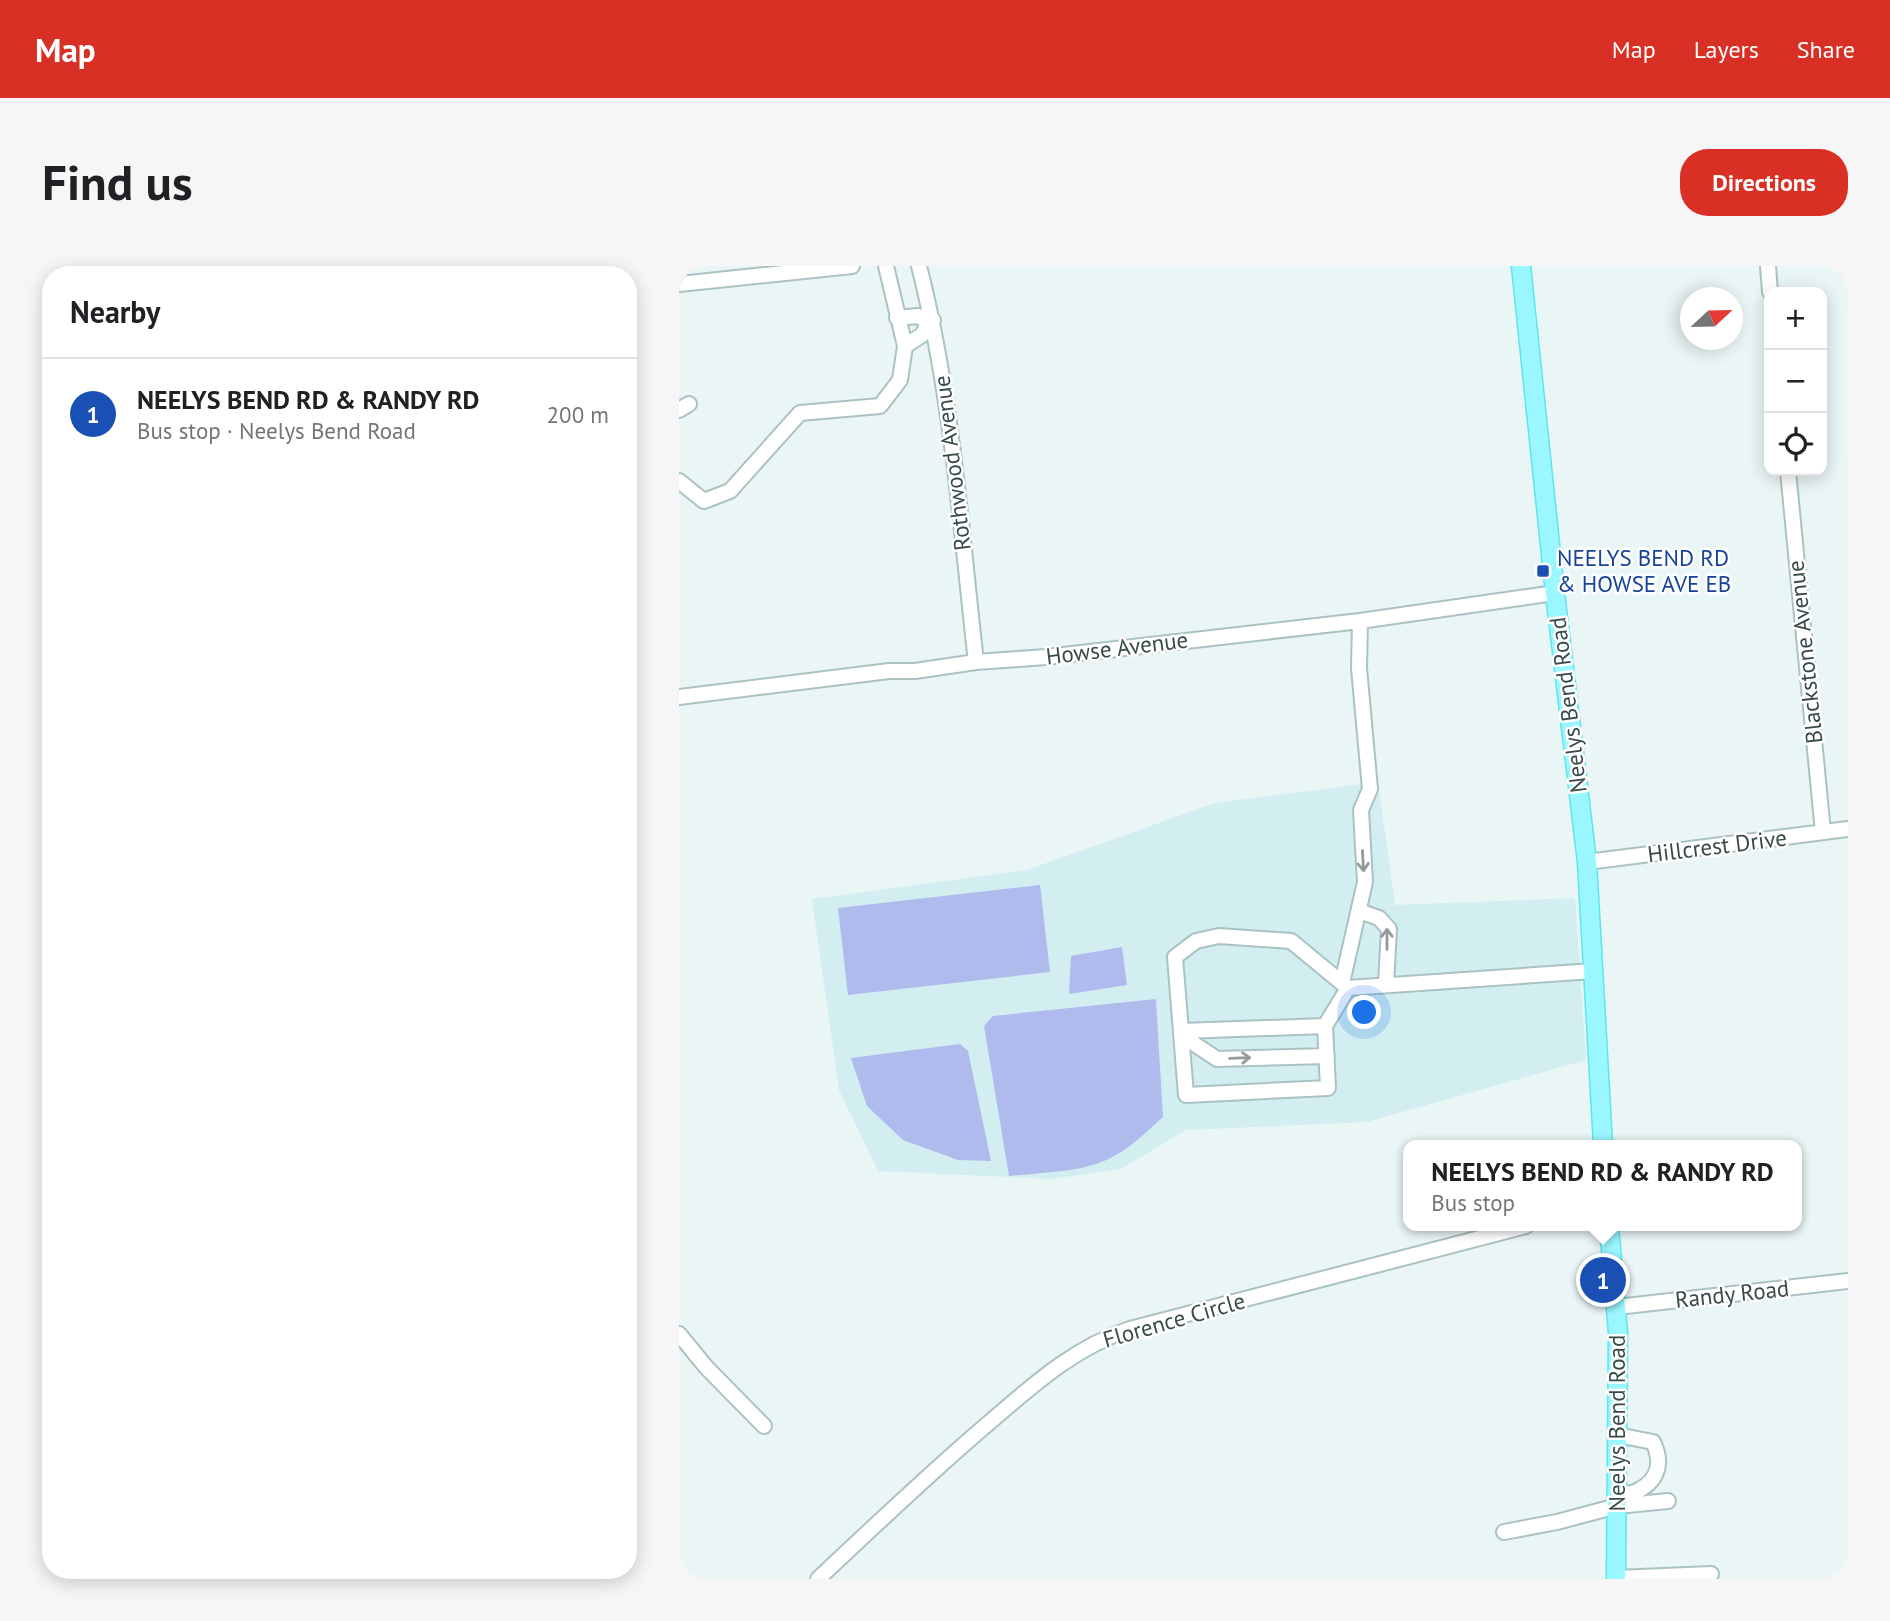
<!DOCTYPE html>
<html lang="en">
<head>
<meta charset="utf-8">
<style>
	body { margin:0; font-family:"PT Sans",sans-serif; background:#f6f6f6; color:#202124 }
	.controls { position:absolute; right:21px; top:21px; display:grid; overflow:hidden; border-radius:14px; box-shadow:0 4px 18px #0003 }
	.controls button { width:63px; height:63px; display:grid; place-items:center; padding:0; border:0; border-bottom:2px solid #e0e0e0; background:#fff; color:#202124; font:35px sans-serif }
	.compass { position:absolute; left:1001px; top:21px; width:63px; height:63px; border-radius:50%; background:#fff; box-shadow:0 4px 18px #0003; rotate:68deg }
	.you { position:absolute; left:686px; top:747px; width:24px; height:24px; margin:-18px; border:5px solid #fff; border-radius:50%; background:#1a73e8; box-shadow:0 0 0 10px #1a73e833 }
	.badge { display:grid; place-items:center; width:46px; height:46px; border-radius:50%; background:#d93025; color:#fff; font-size:23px; font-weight:700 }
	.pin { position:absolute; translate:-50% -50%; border:4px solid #fff; box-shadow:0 2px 7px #0006 }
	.popup { position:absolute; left:724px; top:874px; width:399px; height:91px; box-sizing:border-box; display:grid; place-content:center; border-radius:14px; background:#fff; filter:drop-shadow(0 2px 5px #0005); font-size:23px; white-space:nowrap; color:#757577 }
	.popup b { font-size:26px; color:#202124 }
	.popup::after { content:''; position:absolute; left:50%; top:100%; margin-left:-14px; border:14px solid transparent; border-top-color:#fff }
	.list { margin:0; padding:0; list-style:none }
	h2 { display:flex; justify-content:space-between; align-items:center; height:91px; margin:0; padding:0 28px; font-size:30px }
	h2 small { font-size:23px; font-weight:400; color:#757577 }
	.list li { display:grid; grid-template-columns:46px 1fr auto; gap:21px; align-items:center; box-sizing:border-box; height:112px; padding:0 28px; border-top:2px solid #e0e0e0 }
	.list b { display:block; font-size:26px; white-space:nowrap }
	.list p { margin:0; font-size:23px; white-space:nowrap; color:#757577 }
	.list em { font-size:23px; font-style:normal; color:#757577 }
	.icon { flex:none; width:38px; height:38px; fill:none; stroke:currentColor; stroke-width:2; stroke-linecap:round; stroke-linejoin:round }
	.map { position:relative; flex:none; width:1169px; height:1313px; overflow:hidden; border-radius:28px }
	header { display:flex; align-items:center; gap:42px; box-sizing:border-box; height:98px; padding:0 35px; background:#d93025; color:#fff }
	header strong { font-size:33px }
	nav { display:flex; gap:38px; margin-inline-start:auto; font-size:24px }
	.intro { display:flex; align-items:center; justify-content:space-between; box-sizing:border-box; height:168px; padding:0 42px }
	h1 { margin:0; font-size:49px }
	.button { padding:18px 32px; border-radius:28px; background:#d93025; color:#fff; font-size:24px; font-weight:700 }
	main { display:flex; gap:42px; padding:0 42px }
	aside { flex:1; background:#fff; border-radius:28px; box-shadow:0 4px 18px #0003 }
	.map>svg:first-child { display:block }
	.education { fill:#d2eef0 }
	.green { fill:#afbaed }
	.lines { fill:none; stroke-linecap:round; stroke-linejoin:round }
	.minor-casing { stroke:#abc2c3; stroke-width:18 }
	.major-casing { stroke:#5fe5ef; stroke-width:21 }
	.minor { stroke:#fff; stroke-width:14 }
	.major { stroke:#9af7ff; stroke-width:18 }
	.oneway { stroke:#919c9b }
	.transit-dot { fill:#1a4fb4; stroke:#fff; stroke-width:2.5 }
	.labels { text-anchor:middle; stroke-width:5; stroke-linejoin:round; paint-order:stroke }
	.street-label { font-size:23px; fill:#374b4a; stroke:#fff }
	.transit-label { font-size:23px; fill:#164399; stroke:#fff; text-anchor:start }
</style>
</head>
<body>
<header>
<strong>Map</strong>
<nav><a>Map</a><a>Layers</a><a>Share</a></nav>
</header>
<div class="intro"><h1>Find us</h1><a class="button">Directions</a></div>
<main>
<aside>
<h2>Nearby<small></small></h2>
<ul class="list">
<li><span class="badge" style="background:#1a4fb4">1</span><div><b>NEELYS BEND RD &amp; RANDY RD</b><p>Bus stop · Neelys Bend Road</p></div><em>200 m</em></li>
</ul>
</aside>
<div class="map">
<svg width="1169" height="1313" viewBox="0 0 1169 1313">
	<rect width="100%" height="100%" fill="#eaf5f6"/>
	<path class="education" d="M 699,516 L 716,639 L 896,632 L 907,794 L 688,856 L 507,864 L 442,903 L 372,913 L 199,905 L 160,824 L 133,633 L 348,604 L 536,537 Z"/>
	<path class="green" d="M 361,619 L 371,706 L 169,729 L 159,642 Z
		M 443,681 L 448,719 L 390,728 L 392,690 Z
		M 477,733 L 484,851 C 469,864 455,879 437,889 C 407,907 365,906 330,910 L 305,760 L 314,750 Z
		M 281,778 L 289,785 L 312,895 L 279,894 L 224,874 L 188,840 L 172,792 Z"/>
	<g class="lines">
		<g class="minor-casing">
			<path id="minor" d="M 240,0 C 273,129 282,264 297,396
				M 1089,0 L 1091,26
				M 0,18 L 173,0
				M 218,52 L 239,50 L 250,56
				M 226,80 L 243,69 L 250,56 L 254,54
				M 0,144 L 10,138
				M 1109,205 L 1144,566
				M 0,215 L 25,235 L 51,225 L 121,147 L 201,140 L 221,114 L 226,80 L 207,0
				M 0,431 L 210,405 L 236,405 L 297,396 L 367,391 L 681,355 L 876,327
				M 908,596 L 1169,563
				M 680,645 L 700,652 L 710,663 L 707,718
				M 663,717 L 686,616 L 682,544 L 691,523 L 680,402 L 681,355
				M 669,722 L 612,675 L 540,670 L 517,675 L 496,691 L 507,829 L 649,822 L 646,760 L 669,722 L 914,705
				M 503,765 L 514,777 L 538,793 L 648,790
				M 503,765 L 646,760
				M 938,1041 L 1169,1015
				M 0,1068 L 27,1101 L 85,1160
				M 938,1230 C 945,1228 954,1228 960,1224 C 981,1213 983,1194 974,1176 L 938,1169
				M 825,1266 L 878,1256 L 938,1240 L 989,1235
				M 937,1312 L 1032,1308
				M 139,1313 C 194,1261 248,1210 305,1161 C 351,1122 393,1082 451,1063 L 847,960"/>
		</g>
		<g class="major-casing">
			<path id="major" d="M 842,0 L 876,327 L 908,596 L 924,879
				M 930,960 L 939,1066 L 937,1313"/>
		</g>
		<use href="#minor" class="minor"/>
		<use href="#major" class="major"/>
	</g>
	<defs><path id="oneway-shaft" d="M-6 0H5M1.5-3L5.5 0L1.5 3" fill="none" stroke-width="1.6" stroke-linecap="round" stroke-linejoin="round" transform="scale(1.75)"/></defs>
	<g class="oneway">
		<use href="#oneway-shaft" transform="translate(684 595) rotate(87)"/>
		<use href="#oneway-shaft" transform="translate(708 673) rotate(-90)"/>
		<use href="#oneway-shaft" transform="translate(561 792) rotate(-2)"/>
	</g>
	<rect class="transit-dot" x="857" y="298" width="14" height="14" rx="3.5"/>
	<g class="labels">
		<g class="street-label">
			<text transform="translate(273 197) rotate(-97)" y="8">Rothwood Avenue</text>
			<text transform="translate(438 382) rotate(-7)" y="8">Howse Avenue</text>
			<text transform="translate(1126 386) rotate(-96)" y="8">Blackstone Avenue</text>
			<text transform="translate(889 439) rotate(-97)" y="8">Neelys Bend Road</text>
			<text transform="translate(1038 580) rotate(-7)" y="8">Hillcrest Drive</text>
			<text transform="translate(1053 1028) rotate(-6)" y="8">Randy Road</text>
			<text transform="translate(495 1054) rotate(-16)" y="8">Florence Circle</text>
			<text transform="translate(938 1157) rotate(-90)" y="8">Neelys Bend Road</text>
		</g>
		<g class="transit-label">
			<text x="878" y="300">NEELYS BEND RD<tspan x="878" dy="26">&amp; HOWSE AVE EB</tspan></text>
		</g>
	</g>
</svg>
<div class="controls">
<button>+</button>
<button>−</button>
<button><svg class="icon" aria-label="locate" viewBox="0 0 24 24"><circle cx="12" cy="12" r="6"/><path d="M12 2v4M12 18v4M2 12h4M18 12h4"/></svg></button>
</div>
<svg class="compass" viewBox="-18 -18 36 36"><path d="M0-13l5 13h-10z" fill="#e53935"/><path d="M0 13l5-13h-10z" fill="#757577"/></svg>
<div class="you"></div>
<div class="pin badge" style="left:924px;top:1014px;background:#1a4fb4">1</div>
<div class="popup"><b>NEELYS BEND RD &amp; RANDY RD</b>Bus stop</div>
</div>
</main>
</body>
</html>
